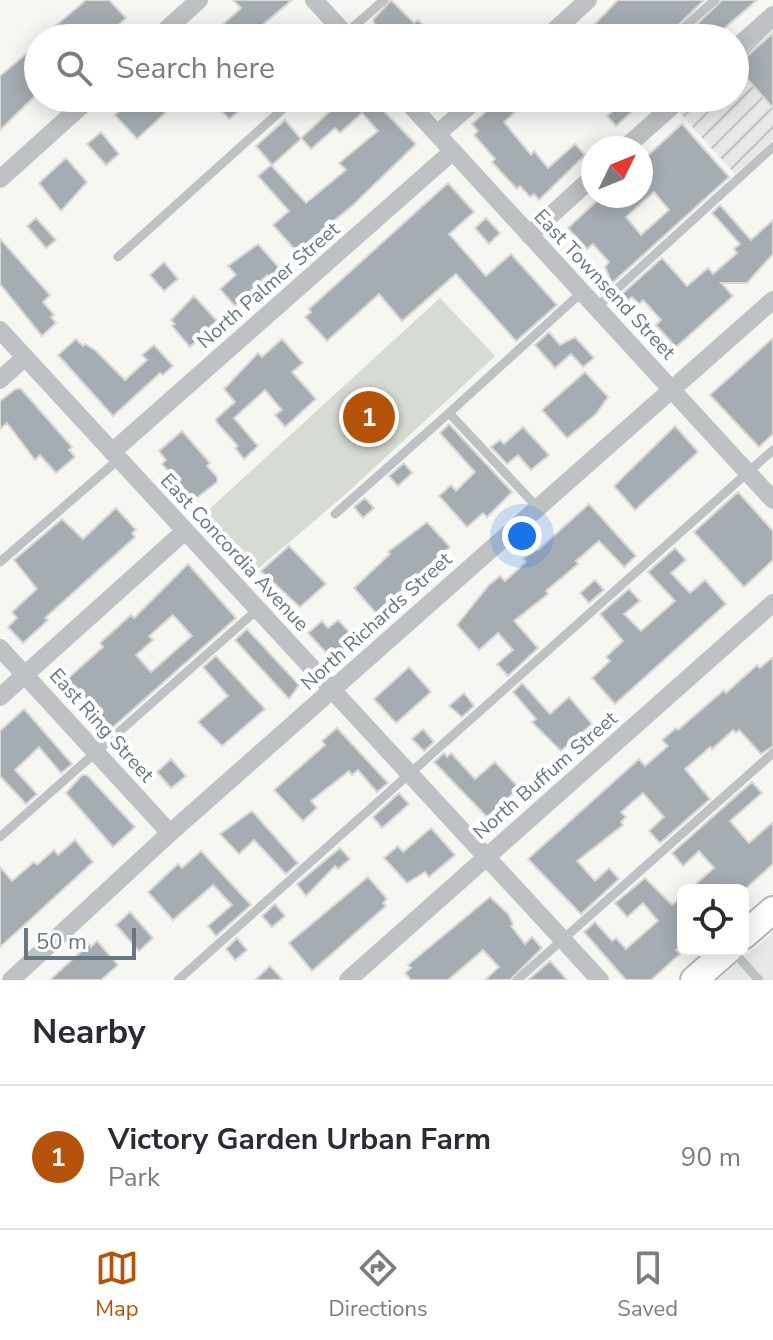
<!DOCTYPE html>
<html lang="en">
<head>
<meta charset="utf-8">
<style>
	body { margin:0; font-family:"Nunito Sans",sans-serif; background:#f7f7f7; color:#2b2b33 }
	.controls { position:absolute; right:24px; bottom:24px; display:grid; overflow:hidden; border-radius:12px; box-shadow:0 4px 20px #0003 }
	.controls button { width:72px; height:72px; display:grid; place-items:center; padding:0; border:0; border-bottom:2px solid #e1e1e2; background:#fff; color:#2b2b33; font:40px sans-serif }
	.compass { position:absolute; left:581px; top:136px; width:72px; height:72px; border-radius:50%; background:#fff; box-shadow:0 4px 20px #0003; rotate:47deg }
	.scale { position:absolute; left:24px; bottom:20px; width:112px; box-sizing:border-box; padding-left:8px; border:4px solid #687882; border-top:0; font-size:22px; line-height:28px; white-space:nowrap; color:#687882; -webkit-text-stroke:6px #fff; paint-order:stroke }
	.you { position:absolute; left:522px; top:536px; width:28px; height:28px; margin:-20px; border:6px solid #fff; border-radius:50%; background:#1a73e8; box-shadow:0 0 0 12px #1a73e833 }
	.badge { display:grid; place-items:center; width:52px; height:52px; border-radius:50%; background:#b45309; color:#fff; font-size:26px; font-weight:700 }
	.pin { position:absolute; translate:-50% -50%; border:4px solid #fff; box-shadow:0 2px 8px #0006 }
	.list { margin:0; padding:0; list-style:none }
	h2 { display:flex; justify-content:space-between; align-items:center; height:104px; margin:0; padding:0 32px; font-size:34px }
	h2 small { font-size:26px; font-weight:400; color:#7c7c81 }
	.list li { display:grid; grid-template-columns:52px 1fr auto; gap:24px; align-items:center; box-sizing:border-box; height:144px; padding:0 32px; border-top:2px solid #e1e1e2 }
	.list b { display:block; font-size:30px; white-space:nowrap }
	.list p { margin:0; font-size:26px; white-space:nowrap; color:#7c7c81 }
	.list em { font-size:26px; font-style:normal; color:#7c7c81 }
	.icon { flex:none; width:44px; height:44px; fill:none; stroke:currentColor; stroke-width:2; stroke-linecap:round; stroke-linejoin:round }
	.map { position:relative; flex:none; width:773px; height:980px; overflow:hidden }
	.search { position:absolute; background:#fff; box-shadow:0 4px 20px #0003; left:24px; right:24px; top:24px; height:88px; display:flex; align-items:center; gap:20px; box-sizing:border-box; padding:0 28px; border-radius:44px; color:#7c7c81; font-size:30px }
	.sheet { height:248px; background:#fff }
	nav { display:flex; justify-content:space-around; align-items:center; box-sizing:border-box; height:112px; border-top:2px solid #e1e1e2; background:#fff; font-size:22px; color:#7c7c81 }
	nav a { display:grid; justify-items:center; gap:4px }
	nav .on { color:#b45309 }
	.map>svg:first-child { display:block }
	.built { fill:#e7e8e7 }
	.industrial { fill:url(#industrial-furrows) }
	.green { fill:#d6dbd3 }
	.building { fill:#a6adb2; stroke:#d8d8d6; stroke-width:2; fill-rule:evenodd }
	.lines { fill:none; stroke-linecap:round; stroke-linejoin:round }
	.secondary-casing { stroke:#b0b6ba; stroke-width:30 }
	.lane { stroke:#bec2c5; stroke-width:9 }
	.street { stroke:#bec2c5; stroke-width:18 }
	.secondary { stroke:#fff; stroke-width:26 }
	.labels { text-anchor:middle; stroke-width:8; stroke-linejoin:round; paint-order:stroke }
	.street-label { font-size:20px; fill:#687882; stroke:#fff }
</style>
</head>
<body>
<div class="map">
<svg width="773" height="980" viewBox="0 0 773 980">
	<defs>
		<pattern id="industrial-furrows" width="10" height="10" patternUnits="userSpaceOnUse" patternTransform="scale(2)"><rect width="10" height="10" fill="#e7e8e7"/><path d="M-1 1l2-2M0 10L10 0M9 11l2-2" fill="none" stroke="#bfc1c1"/></pattern>
	</defs>
	<rect width="100%" height="100%" fill="#f6f6f3"/>
	<path class="built" d="M 773,932 L 773,980 L 718,980 Z"/>
	<path class="industrial" d="M 773,26 L 773,140 L 735,174 L 678,111 L 692,98 L 735,98 L 735,60 Z"/>
	<path class="green" d="M 440,298 L 495,356 L 347,493 L 253,573 L 202,516 Z"/>
	<path class="building" d="M 86,0 L 109,0 L 126,18 L 104,38 L 62,38 L 53,28 Z
		M 233,0 L 292,0 L 247,38 L 208,38 L 241,8 Z
		M 391,0 L 414,23 L 418,20 L 435,38 L 395,38 L 390,32 L 385,35 L 376,28 L 373,20 Z
		M 618,0 L 704,0 L 665,38 L 581,38 Z
		M 722,0 L 757,0 L 713,38 L 683,38 Z
		M 773,33 L 773,108 L 736,66 Z
		M 38,44 L 38,93 L 0,130 L 0,76 Z
		M 133,98 L 152,98 L 165,113 L 137,139 L 115,115 Z
		M 227,98 L 239,111 L 229,119 L 217,106 Z
		M 329,98 L 371,98 L 416,144 L 353,205 L 297,252 L 273,225 L 289,211 L 258,176 L 271,165 L 306,203 L 346,170 L 339,163 L 378,131 L 362,113 L 340,133 L 335,128 L 311,149 L 301,138 L 336,106 Z
		M 501,98 L 530,98 L 504,122 L 531,155 L 534,151 L 548,168 L 575,144 L 585,155 L 539,200 L 534,194 L 530,197 L 520,186 L 517,189 L 492,162 L 495,159 L 474,135 L 478,131 L 472,124 Z
		M 628,98 L 647,98 L 616,126 L 607,116 Z
		M 285,120 L 301,139 L 272,165 L 256,146 Z
		M 682,124 L 729,177 L 612,283 L 605,267 L 609,262 L 593,244 L 587,249 L 568,228 L 602,196 L 641,196 L 641,162 ZM 654,192 L 669,210 L 641,235 L 626,217 Z
		M 101,132 L 119,154 L 106,165 L 87,144 Z
		M 66,158 L 87,182 L 61,211 L 39,183 Z
		M 448,183 L 474,212 L 449,234 L 486,276 L 511,254 L 557,305 L 516,341 L 456,274 L 402,321 L 379,294 L 327,341 L 305,317 L 311,312 L 309,309 Z
		M 720,205 L 751,240 L 773,220 L 773,254 L 747,283 L 721,283 L 733,296 L 676,347 L 656,325 L 661,320 L 643,300 L 639,304 L 632,297 L 628,300 L 622,294 L 662,258 L 687,286 L 708,268 L 713,274 L 737,253 L 734,249 L 740,244 L 712,213 Z
		M 36,218 L 56,240 L 46,248 L 27,226 Z
		M 486,218 L 500,233 L 489,244 L 475,228 Z
		M 0,239 L 50,295 L 43,302 L 54,315 L 51,317 L 56,323 L 42,336 L 0,284 Z
		M 258,244 L 281,270 L 270,279 L 267,275 L 235,306 L 220,289 L 236,275 L 228,266 Z
		M 164,262 L 178,279 L 164,291 L 150,275 Z
		M 194,296 L 217,321 L 190,347 L 172,326 L 175,324 L 171,320 Z
		M 549,332 L 560,345 L 575,337 L 594,358 L 583,367 L 571,354 L 555,368 L 535,345 Z
		M 773,338 L 773,434 L 759,447 L 710,395 Z
		M 76,339 L 83,346 L 85,344 L 95,350 L 125,380 L 147,360 L 142,355 L 154,345 L 173,366 L 163,375 L 160,373 L 113,416 L 58,355 Z
		M 282,339 L 303,363 L 292,372 L 316,399 L 285,427 L 275,415 L 282,410 L 265,390 L 234,418 L 258,446 L 244,459 L 235,448 L 238,446 L 217,423 L 216,419 L 235,402 L 224,389 L 258,353 L 262,357 Z
		M 585,372 L 608,397 L 596,414 L 567,438 L 542,410 Z
		M 16,389 L 21,389 L 72,447 L 69,450 L 75,457 L 56,473 L 40,455 L 35,460 L 7,423 L 0,429 L 0,401 Z
		M 449,424 L 512,492 L 487,517 L 483,513 L 467,527 L 439,496 L 451,485 L 456,491 L 475,472 L 440,433 Z
		M 675,426 L 698,452 L 635,510 L 614,486 Z
		M 523,427 L 549,455 L 531,470 L 518,455 L 507,464 L 491,447 L 500,440 L 504,444 Z
		M 182,431 L 210,463 L 207,466 L 217,477 L 217,482 L 194,500 L 162,464 L 166,460 L 159,451 Z
		M 404,463 L 412,473 L 398,486 L 389,476 Z
		M 738,492 L 773,531 L 773,560 L 744,587 L 694,532 Z
		M 365,498 L 374,508 L 363,518 L 354,507 Z
		M 589,504 L 636,556 L 624,567 L 599,541 L 576,561 L 578,564 L 546,591 L 548,594 L 514,621 L 538,648 L 508,676 L 497,664 L 513,650 L 498,633 L 479,650 L 457,625 L 489,585 L 500,576 L 505,581 L 526,562 L 523,559 L 536,548 L 538,550 Z
		M 116,508 L 136,530 L 132,533 L 135,537 L 45,618 L 48,620 L 23,643 L 8,627 L 17,618 L 12,612 L 37,589 L 14,560 L 62,519 L 83,539 Z
		M 427,522 L 450,547 L 376,613 L 354,588 L 390,554 L 388,552 Z
		M 289,546 L 326,584 L 300,607 L 261,571 Z
		M 675,548 L 686,560 L 671,573 L 690,593 L 705,580 L 726,604 L 615,704 L 592,678 L 610,661 L 606,657 L 623,641 L 600,614 L 629,589 L 640,601 L 624,614 L 641,631 L 675,601 L 648,572 Z
		M 188,564 L 236,618 L 112,728 L 65,681 L 103,647 L 100,643 L 131,615 L 134,618 ZM 173,615 L 192,636 L 151,672 L 136,655 L 153,640 L 149,636 Z
		M 595,580 L 604,590 L 589,603 L 580,593 Z
		M 338,620 L 355,638 L 332,659 L 308,633 L 322,621 L 328,628 Z
		M 247,629 L 299,685 L 289,699 L 235,640 Z
		M 216,656 L 265,709 L 222,746 L 198,722 L 228,696 L 203,667 Z
		M 773,657 L 773,746 L 761,754 L 739,730 L 736,733 L 733,730 L 712,749 L 710,747 L 685,769 L 710,799 L 660,843 L 649,831 L 664,817 L 643,793 L 621,812 L 626,817 L 621,822 L 623,825 L 577,861 L 595,881 L 609,868 L 619,879 L 581,914 L 528,859 L 639,759 L 645,766 L 668,746 L 662,740 L 676,728 L 678,730 L 724,690 L 726,693 L 757,665 L 760,668 Z
		M 409,667 L 431,692 L 396,723 L 374,699 Z
		M 522,683 L 550,714 L 569,697 L 592,724 L 561,751 L 532,722 L 536,719 L 513,692 Z
		M 464,693 L 474,706 L 462,717 L 449,706 Z
		M 24,709 L 72,764 L 61,773 L 39,747 L 15,770 L 37,794 L 26,804 L 0,776 L 0,731 Z
		M 337,728 L 388,783 L 377,792 L 358,770 L 352,775 L 349,771 L 311,801 L 317,808 L 303,821 L 274,790 L 325,745 L 322,741 Z
		M 423,729 L 434,742 L 424,751 L 412,739 Z
		M 444,753 L 447,757 L 451,753 L 475,779 L 495,762 L 519,788 L 487,817 L 434,762 Z
		M 171,759 L 186,776 L 171,788 L 157,772 Z
		M 82,775 L 87,775 L 135,827 L 113,847 L 66,793 Z
		M 752,782 L 762,793 L 730,821 L 749,843 L 773,822 L 773,864 L 744,890 L 689,890 L 714,868 L 699,851 L 683,866 L 672,853 Z
		M 399,793 L 409,804 L 382,828 L 373,817 Z
		M 252,811 L 298,863 L 286,874 L 254,840 L 239,854 L 220,834 Z
		M 431,828 L 455,855 L 429,877 L 425,872 L 407,883 L 384,858 L 398,846 L 403,852 Z
		M 75,840 L 93,862 L 0,947 L 0,867 L 12,881 L 34,862 L 37,865 L 54,850 L 58,855 Z
		M 340,848 L 350,859 L 338,869 L 335,866 L 306,896 L 297,884 Z
		M 201,851 L 251,905 L 216,936 L 208,926 L 232,905 L 213,885 L 173,920 L 148,892 L 178,864 L 182,868 Z
		M 368,877 L 387,899 L 383,903 L 386,906 L 312,971 L 289,943 Z
		M 645,878 L 672,905 L 683,896 L 683,944 L 676,950 L 680,954 L 651,980 L 626,980 L 584,932 L 595,922 L 612,941 L 616,938 L 626,949 L 658,921 L 643,903 L 627,917 L 615,903 Z
		M 490,897 L 508,914 L 513,924 L 511,926 L 525,944 L 532,937 L 542,948 L 510,980 L 485,980 L 499,967 L 483,950 L 448,980 L 411,980 L 405,973 L 411,968 L 408,965 Z
		M 275,904 L 285,916 L 272,927 L 262,916 Z
		M 130,912 L 153,938 L 139,951 L 116,925 Z
		M 237,938 L 247,950 L 235,960 L 226,949 Z
		M 97,941 L 118,965 L 101,980 L 50,980 L 89,944 L 91,947 Z
		M 550,961 L 567,980 L 528,980 Z
		M 270,966 L 283,980 L 255,980 Z"/>
	<g class="lines">
		<g class="secondary-casing">
			<path id="secondary" d="M 743,936 L 773,910
				M 694,980 L 728,950"/>
		</g>
		<path class="lane" d="M 345,34 L 384,0
			M 672,38 L 715,0
			M 118,257 L 295,98
			M 596,308 L 773,147
			M 537,507 L 449,413 L 582,292
			M 335,514 L 449,413
			M 0,562 L 119,459
			M 0,837 L 258,609
			M 732,950 L 759,980
			M 178,980 L 773,450
			M 517,980 L 773,753"/>
		<path class="street" d="M 314,0 L 349,38
			M 157,38 L 199,0
			M 546,38 L 588,0
			M 735,49 L 773,15
			M 404,98 L 773,500
			M 437,134 L 478,98
			M 625,148 L 681,98
			M 0,179 L 90,98
			M 529,235 L 593,177
			M 0,330 L 600,980
			M 0,380 L 25,357
			M 112,452 L 453,151
			M 0,648 L 170,833
			M 0,697 L 185,531
			M 11,980 L 170,833 L 773,300
			M 348,980 L 773,603"/>
		<use href="#secondary" class="secondary"/>
	</g>
	<g class="labels">
		<g class="street-label">
			<text transform="translate(605 284) rotate(47)" y="7">East Townsend Street</text>
			<text transform="translate(268 285) rotate(-41)" y="7">North Palmer Street</text>
			<text transform="translate(235 552) rotate(47)" y="7">East Concordia Avenue</text>
			<text transform="translate(376 621) rotate(-42)" y="7">North Richards Street</text>
			<text transform="translate(102 725) rotate(48)" y="7">East Ring Street</text>
			<text transform="translate(545 775) rotate(-41)" y="7">North Buffum Street</text>
		</g>
	</g>
</svg>
<div class="controls">
<button><svg class="icon" aria-label="locate" viewBox="0 0 24 24"><circle cx="12" cy="12" r="6"/><path d="M12 2v4M12 18v4M2 12h4M18 12h4"/></svg></button>
</div>
<svg class="compass" viewBox="-18 -18 36 36"><path d="M0-13l5 13h-10z" fill="#e53935"/><path d="M0 13l5-13h-10z" fill="#7c7c81"/></svg>
<div class="scale">50 m</div>
<div class="you"></div>
<div class="pin badge" style="left:369px;top:417px">1</div>
<div class="search"><svg class="icon" aria-label="search" viewBox="0 0 24 24"><circle cx="10" cy="10" r="6"/><path d="M15 15l6 6"/></svg>Search here</div>
</div>
<section class="sheet">
<h2>Nearby<small></small></h2>
<ul class="list">
<li><span class="badge">1</span><div><b>Victory Garden Urban Farm</b><p>Park</p></div><em>90 m</em></li>
</ul>
</section>
<nav>
<a class="on"><svg class="icon" aria-label="map" viewBox="0 0 24 24"><path d="M3 6l6-2 6 2 6-2v14l-6 2-6-2-6 2zM9 4v14M15 6v14"/></svg>Map</a>
<a><svg class="icon" aria-label="directions" viewBox="0 0 24 24"><path d="M12 3l9 9-9 9-9-9zM9 14v-3h6M13 9l2 2-2 2"/></svg>Directions</a>
<a><svg class="icon" aria-label="saved" viewBox="0 0 24 24"><path d="M7 4h10v16l-5-4-5 4z"/></svg>Saved</a>
</nav>
</body>
</html>
